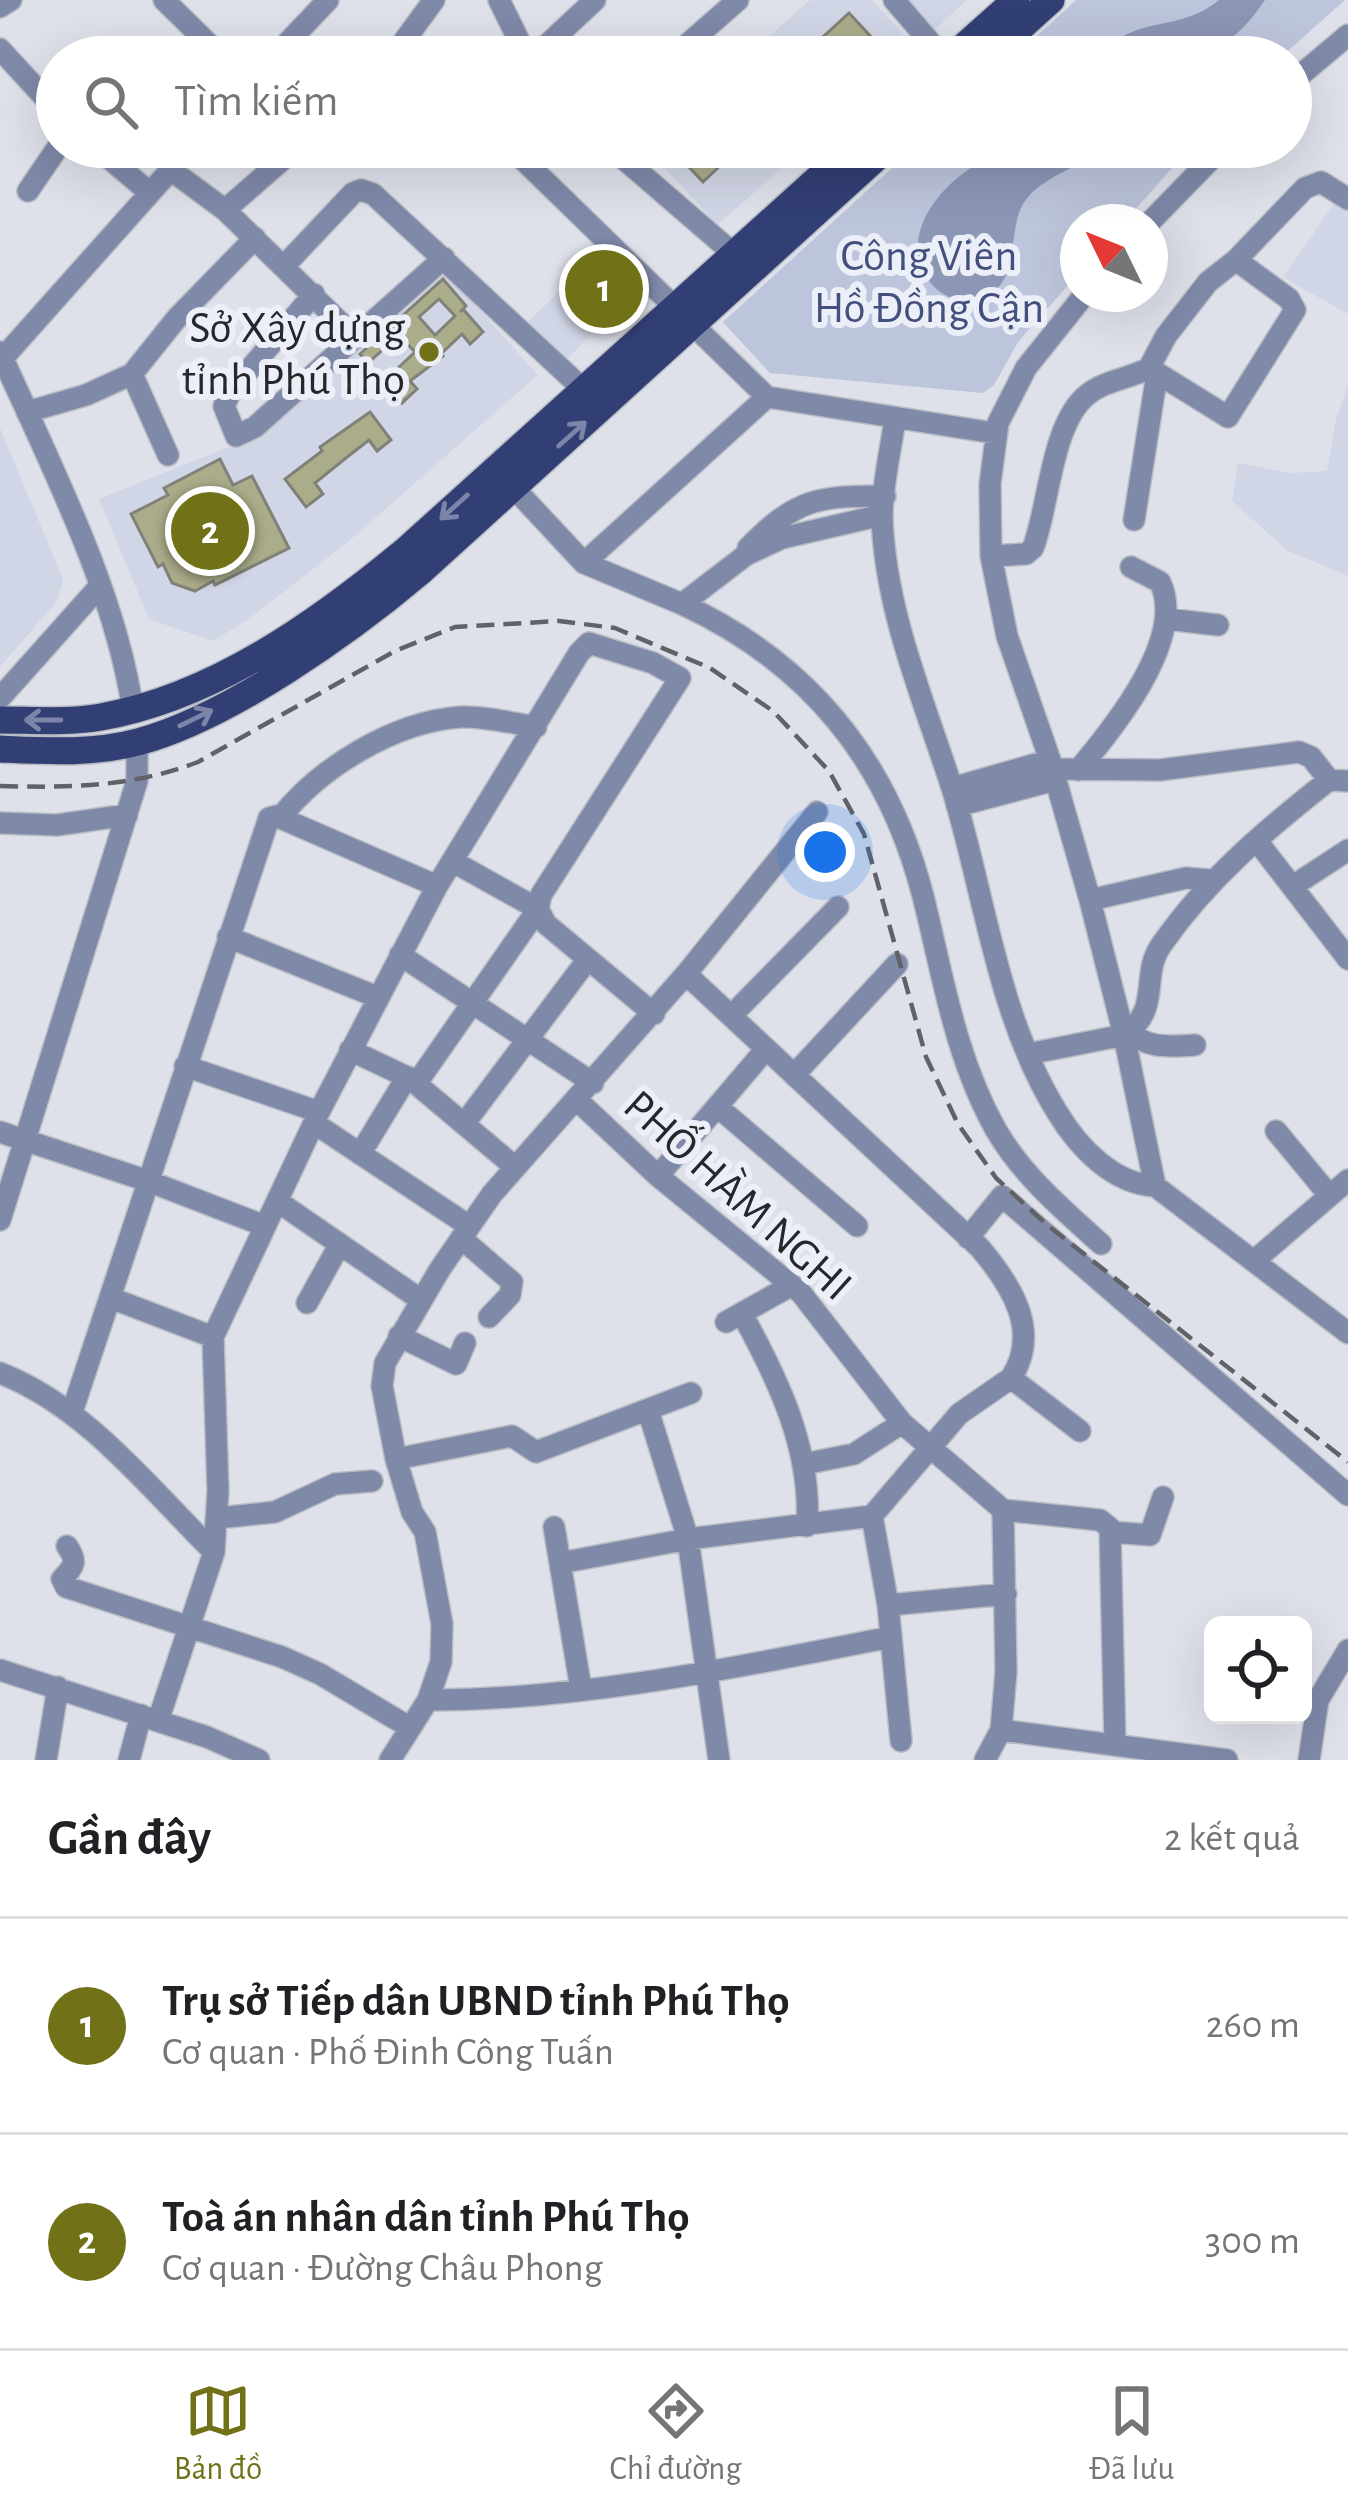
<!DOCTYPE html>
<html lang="vi">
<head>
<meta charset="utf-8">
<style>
	body { margin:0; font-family:"Alegreya Sans",sans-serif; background:#f2f2f2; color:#202124 }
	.controls { position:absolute; right:36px; bottom:36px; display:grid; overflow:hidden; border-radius:18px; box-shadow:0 12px 48px #0002 }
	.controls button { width:108px; height:108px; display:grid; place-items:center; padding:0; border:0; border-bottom:3px solid #e0e0e0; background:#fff; color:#202124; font:60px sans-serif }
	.compass { position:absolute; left:1060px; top:204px; width:108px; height:108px; border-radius:50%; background:#fff; box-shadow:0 12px 48px #0002; rotate:313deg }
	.you { position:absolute; left:825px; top:852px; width:42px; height:42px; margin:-30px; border:9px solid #fff; border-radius:50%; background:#1a73e8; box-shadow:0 0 0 18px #1a73e833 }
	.badge { display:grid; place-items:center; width:78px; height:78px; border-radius:50%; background:#717218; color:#fff; font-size:39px; font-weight:700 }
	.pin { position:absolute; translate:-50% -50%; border:6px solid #fff; box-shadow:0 3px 12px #0006 }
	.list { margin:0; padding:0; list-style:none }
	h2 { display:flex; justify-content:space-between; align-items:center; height:156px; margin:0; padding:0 48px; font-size:51px }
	h2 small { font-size:39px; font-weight:400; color:#757577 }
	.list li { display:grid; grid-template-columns:78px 1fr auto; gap:36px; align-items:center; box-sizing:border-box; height:216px; padding:0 48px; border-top:3px solid #e0e0e0 }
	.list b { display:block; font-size:45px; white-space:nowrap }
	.list p { margin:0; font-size:39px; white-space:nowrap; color:#757577 }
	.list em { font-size:39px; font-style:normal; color:#757577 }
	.icon { flex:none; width:66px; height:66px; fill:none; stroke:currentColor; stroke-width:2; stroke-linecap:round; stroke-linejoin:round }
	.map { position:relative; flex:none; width:1348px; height:1760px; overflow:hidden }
	.search { position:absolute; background:#fff; box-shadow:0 12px 48px #0002; left:36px; right:36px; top:36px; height:132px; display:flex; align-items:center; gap:30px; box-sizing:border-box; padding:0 42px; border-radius:66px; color:#757577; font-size:45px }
	.sheet { height:588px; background:#fff }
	nav { display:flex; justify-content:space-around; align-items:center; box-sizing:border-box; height:168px; border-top:3px solid #e0e0e0; background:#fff; font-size:33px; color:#757577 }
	nav a { display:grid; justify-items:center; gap:6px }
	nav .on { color:#717218 }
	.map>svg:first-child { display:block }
	.built { fill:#d1d6e6 }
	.green { fill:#bdc5dc }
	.water { fill:#8c96b5 }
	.building { fill:#aaac8a; stroke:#808178; stroke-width:3; fill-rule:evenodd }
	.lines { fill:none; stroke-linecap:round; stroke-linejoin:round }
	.minor-casing { stroke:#b9bcc4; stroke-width:24 }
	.major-casing { stroke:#b9bcc4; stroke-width:30 }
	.minor { stroke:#7f89a8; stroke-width:21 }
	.major { stroke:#323f74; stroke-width:27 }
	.rail { stroke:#606267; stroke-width:4.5; stroke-dasharray:18 9; stroke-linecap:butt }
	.oneway { stroke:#7c85a9 }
	.poi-dot { fill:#717218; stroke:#eceff8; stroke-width:4.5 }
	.labels { text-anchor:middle; stroke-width:12; stroke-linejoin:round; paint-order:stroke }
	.park-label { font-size:45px; fill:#43507e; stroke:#eceff8 }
	.poi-label { font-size:45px; fill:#26272a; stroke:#eceff8; text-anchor:end }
	.street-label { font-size:45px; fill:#26272a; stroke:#eceff8 }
</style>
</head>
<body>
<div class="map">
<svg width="1348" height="1760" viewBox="0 0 1348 1760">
	<rect width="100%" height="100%" fill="#dee1ea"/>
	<path class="built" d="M 810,0 L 872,0 L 916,48 L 906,57 L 746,57 Z
		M 908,0 L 967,0 L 934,30 Z
		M 646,147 L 806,147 L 717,225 Z
		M 1338,198 L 1348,206 L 1348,314 L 1283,277 Z
		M 443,269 L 538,375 L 349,541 L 249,619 L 213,641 L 149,619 L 99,499 L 249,439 Z
		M 571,279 L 609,317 L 562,364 L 524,326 Z
		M 1348,385 L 1348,576 L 1288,551 L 1232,501 L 1238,463 L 1290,473 L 1327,471 L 1336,419 Z
		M 0,428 L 63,579 L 57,601 L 0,667 Z"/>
	<path class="green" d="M 1076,0 L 1345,0 L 1281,57 L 1014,57 Z
		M 915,147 L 1191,147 L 1124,222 L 1078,222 L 1078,274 L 1018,342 L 994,385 L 983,393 L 770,373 L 723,322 Z"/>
	<path class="water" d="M 1219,0 L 1265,0 C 1215,74 1177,57 1098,57 C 1135,13 1178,34 1219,0 Z
		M 1008,147 L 1106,147 C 1083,166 1048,174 1028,197 C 1004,224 1024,279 986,296 C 942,315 907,268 921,228 C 934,189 973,163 1008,147 Z"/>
	<path class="building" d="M 849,13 L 874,40 L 856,57 L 801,57 Z
		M 670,147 L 740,147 L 703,182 Z
		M 605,261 L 627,282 L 628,290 L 624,302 L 609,317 L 579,287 Z
		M 443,279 L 466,306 L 460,312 L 463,309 L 483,332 L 470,344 L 462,334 L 441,354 L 443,356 L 410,381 L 417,389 L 402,403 L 383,382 L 415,352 L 399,335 L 368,363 L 360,354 ZM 439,299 L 455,316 L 435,335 L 419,317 Z
		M 370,412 L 391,440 L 377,451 L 369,440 L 346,458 L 315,483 L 323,494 L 306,507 L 285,479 L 322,451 L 320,447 Z
		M 220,459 L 233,485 L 252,476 L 289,548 L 215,585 L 213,581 L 195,591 L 172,583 L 163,564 L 158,567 L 131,514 L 168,495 L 164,488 Z"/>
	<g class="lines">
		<g class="minor-casing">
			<path id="minor" d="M 164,0 L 222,57
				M 499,0 L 527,57
				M 894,0 L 943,57
				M 0,7 L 11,0
				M 0,49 L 57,111
				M 274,57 L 328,0
				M 419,57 L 404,41 L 434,0
				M 534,57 L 595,0
				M 673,57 L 738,0
				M 1291,83 L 1348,35
				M 96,147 L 150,193
				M 510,147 L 767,397 L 994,433
				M 610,147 L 734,254
				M 171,170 L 225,210 L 356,338
				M 28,191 L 58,147
				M 225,210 L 297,147
				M 1150,222 L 1223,147
				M 1236,260 L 1289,299 L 1295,310 L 1228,417 L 1149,368 L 1166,336 L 1208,282 L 1236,260 L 1305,188 L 1321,182 L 1348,199
				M 284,266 L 353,193 L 361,190 L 373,194 L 584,390
				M 314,294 L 231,391 L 224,406 L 236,436 L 255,427 L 444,258
				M 1085,294 L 1026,368 L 998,423 L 990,484 L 991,556 L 1007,636 L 1050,760 L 1090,900 L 1124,1035 L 1155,1186 L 1348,1333
				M 0,352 C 49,462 116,591 133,711
				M 3,358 L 191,147
				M 132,374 L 168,455
				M 27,412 L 86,395 L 132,374 L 177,318 L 255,238
				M 895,418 C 891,450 882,485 882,517 C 885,612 925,703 953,791 C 985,897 998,1017 1057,1112 C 1078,1147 1113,1184 1155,1186
				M 513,487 L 584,563 L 682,604 L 746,555 L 782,538 L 882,515
				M 1134,520 L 1157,374
				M 748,548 C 797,498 818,496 885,496
				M 991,556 L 1026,554 L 1033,548 C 1049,507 1051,424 1087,395 C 1105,380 1129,379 1149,368
				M 584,563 L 767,397
				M 682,604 C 809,663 888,760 923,896 C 943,976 955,1057 996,1130 C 1023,1176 1062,1209 1101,1244
				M 1167,619 L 1218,625
				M 0,698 L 99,587
				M 1052,769 L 1160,770 L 1299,752 L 1311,757 L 1329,780
				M 1078,770 C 1113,729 1187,638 1160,582 L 1131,567
				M 952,788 L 1050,760
				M 957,806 L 1055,780
				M 280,818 C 320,767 394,722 460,717 C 485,716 511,723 536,727
				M 0,823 L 57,825 L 127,815
				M 1257,841 L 1348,959
				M 1293,886 L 1348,850
				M 1090,900 L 1186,878 L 1210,880
				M 228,937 L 377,997
				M 400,955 L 593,1083
				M 686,974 L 817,812
				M 731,1016 L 838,907
				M 1130,1031 C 1147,1050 1172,1046 1195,1045
				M 350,1050 L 407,1077 L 360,1154
				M 1028,1054 L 1124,1035 C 1163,1008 1139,976 1162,944 C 1208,878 1267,829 1329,780 L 1348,781
				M 185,1066 L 319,1112
				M 794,1075 L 897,964
				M 408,1077 L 515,1167
				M 416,1084 L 538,909 L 452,861
				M 578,1101 L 658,1176 L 801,1293 L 902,1423 L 1003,1510 L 1006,1672 L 1001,1730 L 985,1760
				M 719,1108 L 857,1226
				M 314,1123 L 469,1226
				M 464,1124 L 588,959
				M 1276,1131 L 1329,1195
				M 0,1132 L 148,1181 L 265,1226
				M 658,1176 L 766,1049
				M 277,1201 L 421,1300
				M 0,1220 L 137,781 L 137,742
				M 461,1238 L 512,1282 L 510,1295 L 489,1317
				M 968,1238 L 1002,1196 L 1348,1495
				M 1255,1260 L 1348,1180
				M 111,1298 L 213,1337
				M 307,1303 L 340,1244
				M 742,1314 C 778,1379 812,1450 807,1526
				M 726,1322 L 792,1285
				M 399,1336 L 456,1364 L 465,1343
				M 0,1373 C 87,1407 149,1488 214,1552
				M 648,1410 L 688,1539 L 872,1516 L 959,1414 L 1011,1378
				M 72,1412 L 269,818 L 276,816 L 437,886
				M 396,1459 L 512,1436 L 536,1452 L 691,1393
				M 804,1464 L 854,1454 L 902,1423
				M 1003,1510 L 1100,1520 L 1110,1528 L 1115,1745
				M 872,1516 L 888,1605 L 901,1741
				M 218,1518 L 275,1512 L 335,1484 L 372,1481
				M 554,1527 L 581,1689
				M 1111,1532 L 1150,1535 L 1163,1497
				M 67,1546 C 78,1562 74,1566 62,1579 L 66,1587 L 282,1657 L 320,1674 L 409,1727
				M 560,1563 L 688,1539 L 719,1760
				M 888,1605 L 1006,1594
				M 0,1670 L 207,1737 L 259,1760
				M 428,1700 C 584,1700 738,1667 891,1637
				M 158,1721 L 214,1552 L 218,1491 L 213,1337 L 319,1112 L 437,886 L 579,653 L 589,643 L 653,663 L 680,678 L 541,895 L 538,909 L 546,924 L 654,1014
				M 1001,1730 L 1227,1760
				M 46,1760 L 58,1687
				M 129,1760 L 141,1715
				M 390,1760 L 428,1700 L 441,1662 L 442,1624 L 425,1532 L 412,1512 L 396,1459 L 382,1386 L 385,1363 L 440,1269 L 492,1194 L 686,974 L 980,1248 C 1012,1286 1041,1332 1011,1378 L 1080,1431
				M 1309,1760 L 1318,1700 L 1348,1650"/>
		</g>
		<g class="major-casing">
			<path id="major" d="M 952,57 L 1016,0
				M 988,57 L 1051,0
				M 0,720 C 33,720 68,723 101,717 C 214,697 318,623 405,551 L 853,147
				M 0,749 C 46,751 93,754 138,742 C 228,718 349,632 420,572 L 888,147"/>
		</g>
		<use href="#minor" class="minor"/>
		<use href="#major" class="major"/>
		<path class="rail" d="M 0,786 C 69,788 133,787 198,762 L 395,651 L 455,627 L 559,621 L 615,628 L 710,668 L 773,711 L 829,771 L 864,834 L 926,1057 L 958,1124 L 996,1178 L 1046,1224 L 1348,1462"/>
	</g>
	<defs><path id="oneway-shaft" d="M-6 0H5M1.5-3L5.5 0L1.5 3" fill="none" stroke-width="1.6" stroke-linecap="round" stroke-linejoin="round" transform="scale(3)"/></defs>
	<g class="oneway">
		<use href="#oneway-shaft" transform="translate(572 434) rotate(-42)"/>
		<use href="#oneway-shaft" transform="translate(454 507) rotate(138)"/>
		<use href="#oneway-shaft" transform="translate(196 718) rotate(-26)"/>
		<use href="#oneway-shaft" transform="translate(43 720) rotate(180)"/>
	</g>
	<circle class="poi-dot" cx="429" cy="352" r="12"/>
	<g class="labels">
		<g class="park-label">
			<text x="929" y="270">Công Viên<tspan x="929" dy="52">Hồ Đồng Cận</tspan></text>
		</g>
		<g class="poi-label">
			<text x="405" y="342">Sở Xây dựng<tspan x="405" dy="52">tỉnh Phú Thọ</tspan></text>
		</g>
		<g class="street-label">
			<text transform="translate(739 1194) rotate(42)" y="16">PHỐ HÀM NGHI</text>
		</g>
	</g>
</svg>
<div class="controls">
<button><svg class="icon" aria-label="locate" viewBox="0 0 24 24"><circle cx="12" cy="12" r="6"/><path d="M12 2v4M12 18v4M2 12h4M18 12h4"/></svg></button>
</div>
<svg class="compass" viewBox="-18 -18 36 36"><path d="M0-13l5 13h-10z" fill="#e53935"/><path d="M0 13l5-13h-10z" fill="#757577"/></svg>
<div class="you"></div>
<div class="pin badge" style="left:604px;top:289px">1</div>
<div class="pin badge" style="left:210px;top:531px">2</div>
<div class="search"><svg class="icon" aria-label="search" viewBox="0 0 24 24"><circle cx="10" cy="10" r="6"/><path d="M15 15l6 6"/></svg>Tìm kiếm</div>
</div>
<section class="sheet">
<h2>Gần đây<small>2 kết quả</small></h2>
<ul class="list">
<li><span class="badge">1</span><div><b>Trụ sở Tiếp dân UBND tỉnh Phú Thọ</b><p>Cơ quan · Phố Đinh Công Tuấn</p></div><em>260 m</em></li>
<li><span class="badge">2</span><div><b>Toà án nhân dân tỉnh Phú Thọ</b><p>Cơ quan · Đường Châu Phong</p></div><em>300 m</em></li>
</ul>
</section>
<nav>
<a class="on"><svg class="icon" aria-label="map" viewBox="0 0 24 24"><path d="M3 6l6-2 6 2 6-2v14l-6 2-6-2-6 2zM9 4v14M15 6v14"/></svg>Bản đồ</a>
<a><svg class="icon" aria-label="directions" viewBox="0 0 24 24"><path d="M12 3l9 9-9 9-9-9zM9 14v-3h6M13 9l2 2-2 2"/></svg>Chỉ đường</a>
<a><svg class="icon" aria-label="saved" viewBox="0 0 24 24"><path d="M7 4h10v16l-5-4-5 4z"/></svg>Đã lưu</a>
</nav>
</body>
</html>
